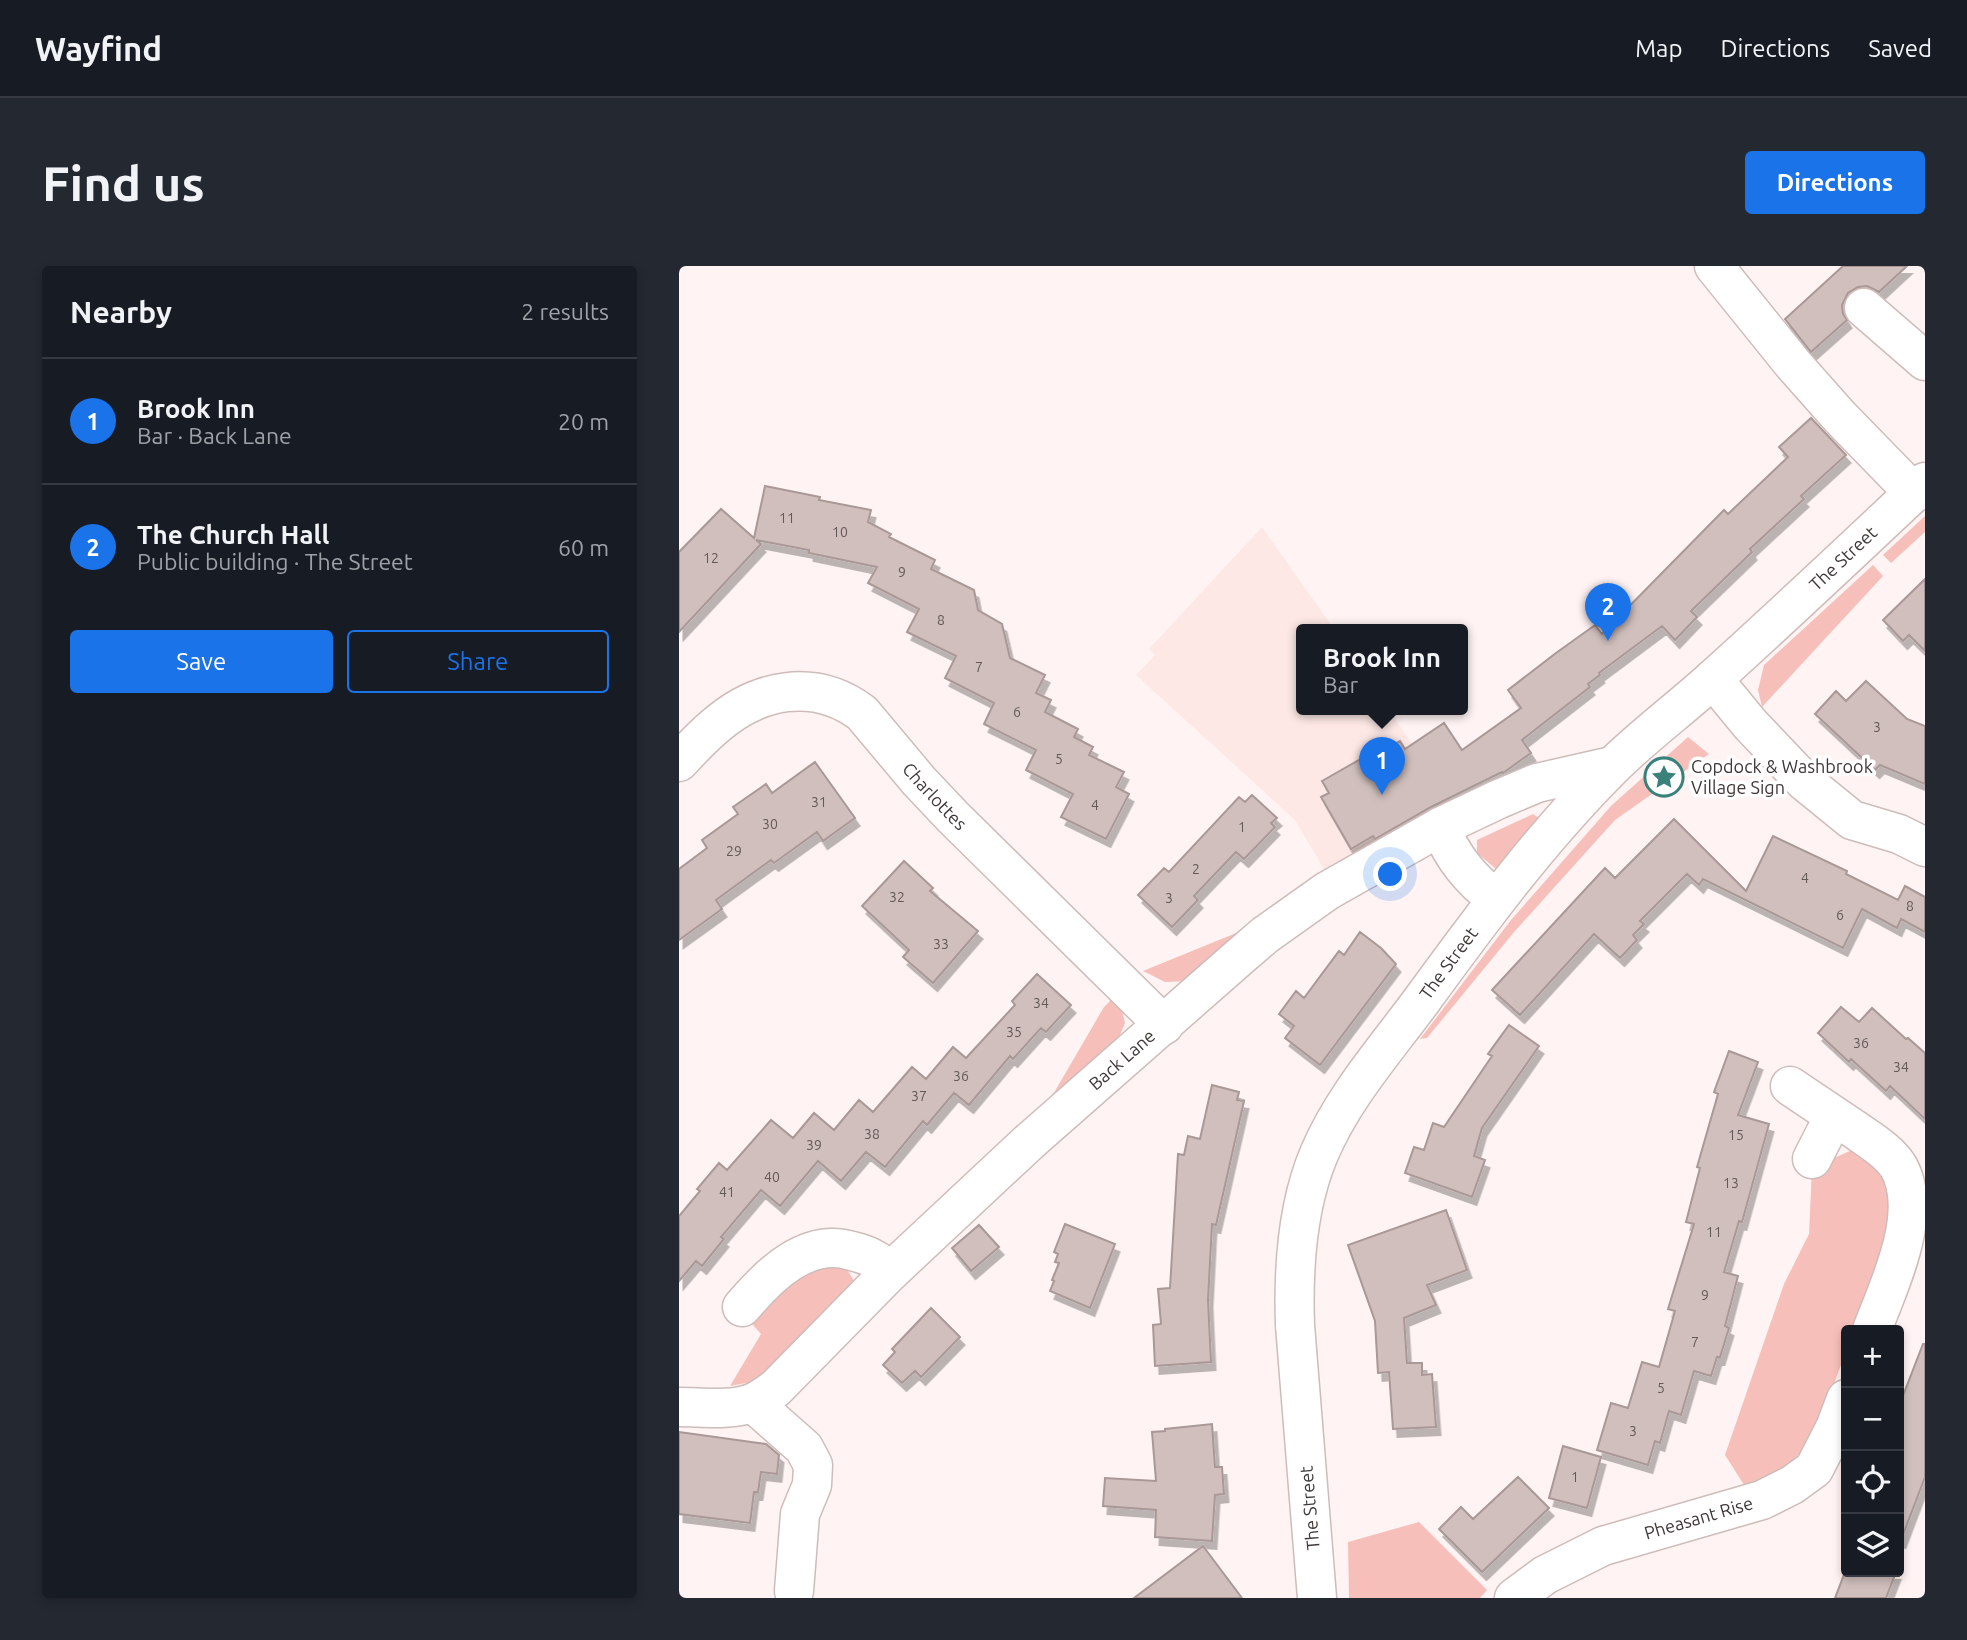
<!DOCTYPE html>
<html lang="en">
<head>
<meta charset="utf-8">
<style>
	body { margin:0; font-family:Ubuntu,sans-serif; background:#242831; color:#f1f3f6 }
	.controls { position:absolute; right:21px; bottom:21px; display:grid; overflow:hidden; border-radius:7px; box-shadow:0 4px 10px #0003 }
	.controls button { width:63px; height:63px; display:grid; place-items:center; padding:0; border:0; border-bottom:2px solid #363941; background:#171b24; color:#f1f3f6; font:35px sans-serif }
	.you { position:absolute; left:712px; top:609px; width:24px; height:24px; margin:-18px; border:5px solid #fff; border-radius:50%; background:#1a73e8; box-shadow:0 0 0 10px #1a73e833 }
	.badge { display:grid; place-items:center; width:46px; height:46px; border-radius:50%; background:#1a73e8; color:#fff; font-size:23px; font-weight:700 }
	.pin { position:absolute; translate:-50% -58px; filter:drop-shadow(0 2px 4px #0008) }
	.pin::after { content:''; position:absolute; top:37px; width:24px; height:21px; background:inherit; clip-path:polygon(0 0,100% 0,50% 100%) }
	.popup { position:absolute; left:617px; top:358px; width:172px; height:91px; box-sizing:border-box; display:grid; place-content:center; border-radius:7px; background:#171b24; filter:drop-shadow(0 2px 5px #0005); font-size:23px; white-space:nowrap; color:#9ea1a6 }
	.popup b { font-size:26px; color:#f1f3f6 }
	.popup::after { content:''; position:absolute; left:50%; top:100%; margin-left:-14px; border:14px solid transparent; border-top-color:#171b24 }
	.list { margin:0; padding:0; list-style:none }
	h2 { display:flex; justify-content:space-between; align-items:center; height:91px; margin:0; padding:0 28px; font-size:30px }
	h2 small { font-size:23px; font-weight:400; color:#9ea1a6 }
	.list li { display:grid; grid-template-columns:46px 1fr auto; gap:21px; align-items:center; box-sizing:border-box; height:126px; padding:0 28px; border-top:2px solid #363941 }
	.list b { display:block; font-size:26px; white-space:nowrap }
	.list p { margin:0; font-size:23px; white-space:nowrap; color:#9ea1a6 }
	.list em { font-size:23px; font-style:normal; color:#9ea1a6 }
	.actions { display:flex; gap:14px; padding:21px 28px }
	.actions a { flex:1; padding:16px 0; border:2px solid #1a73e8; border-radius:7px; text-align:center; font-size:24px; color:#1a73e8 }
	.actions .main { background:#1a73e8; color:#fff }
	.icon { flex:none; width:38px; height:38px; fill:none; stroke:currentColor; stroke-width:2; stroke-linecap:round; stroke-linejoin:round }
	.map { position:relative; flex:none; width:1246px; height:1332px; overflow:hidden; border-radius:7px }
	header { display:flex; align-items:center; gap:42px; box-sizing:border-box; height:98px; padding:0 35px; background:#171b24; border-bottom:2px solid #363941 }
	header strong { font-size:33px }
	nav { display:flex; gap:38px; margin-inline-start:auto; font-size:24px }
	.intro { display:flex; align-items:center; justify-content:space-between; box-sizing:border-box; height:168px; padding:0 42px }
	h1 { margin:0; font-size:49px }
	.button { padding:18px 32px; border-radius:7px; background:#1a73e8; color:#fff; font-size:24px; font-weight:700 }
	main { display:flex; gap:42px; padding:0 42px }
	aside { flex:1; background:#171b24; border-radius:7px; box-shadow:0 4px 10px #0003 }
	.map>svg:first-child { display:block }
	.built { fill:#fde8e5 }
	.green { fill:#f7bfb9 }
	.building { fill:#d0bfbd; stroke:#a99896; stroke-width:2; filter:url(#shadow) }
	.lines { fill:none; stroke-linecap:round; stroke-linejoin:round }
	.minor-casing { stroke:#cebcba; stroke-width:41 }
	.minor { stroke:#fff; stroke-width:38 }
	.labels { text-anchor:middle; stroke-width:7; stroke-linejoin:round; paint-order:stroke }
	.number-label { font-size:14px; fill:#635a58 }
	.street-label { font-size:18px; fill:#3f3837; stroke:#fff }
	.poi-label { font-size:18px; fill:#3f3837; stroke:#fff; text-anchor:start }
</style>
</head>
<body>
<header>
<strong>Wayfind</strong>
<nav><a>Map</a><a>Directions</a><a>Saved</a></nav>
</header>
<div class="intro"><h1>Find us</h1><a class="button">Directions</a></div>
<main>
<aside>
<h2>Nearby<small>2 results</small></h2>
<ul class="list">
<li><span class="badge">1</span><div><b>Brook Inn</b><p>Bar · Back Lane</p></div><em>20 m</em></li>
<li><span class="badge">2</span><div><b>The Church Hall</b><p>Public building · The Street</p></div><em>60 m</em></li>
</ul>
<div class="actions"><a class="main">Save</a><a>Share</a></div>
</aside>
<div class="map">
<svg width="1246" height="1332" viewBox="0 0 1246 1332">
	<defs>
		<filter id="shadow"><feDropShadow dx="4.5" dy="8" stdDeviation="0" flood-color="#0004"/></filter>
	</defs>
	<rect width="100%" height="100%" fill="#fff4f3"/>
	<path class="built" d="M 583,261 L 655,363 L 622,363 L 622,443 L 709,443 L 778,542 L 646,605 L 616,554 L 457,409 L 476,389 L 470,383 Z"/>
	<path class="green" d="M 1246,250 L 1246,266 L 1212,297 L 1204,289 Z
		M 1194,299 L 1204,310 L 1083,441 L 1079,424 L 1085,399 Z
		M 1009,471 L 1030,488 L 936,554 L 836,665 L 748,772 L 741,773 L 832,654 L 932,540 Z
		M 854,548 L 864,555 L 831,600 L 816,602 L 798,587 L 798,574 Z
		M 567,663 L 510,715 L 486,716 L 464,705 Z
		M 439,727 L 446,757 L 435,783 L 369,837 L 425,741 Z
		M 1173,884 L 1205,908 L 1217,949 L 1175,1064 L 1167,1064 L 1167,1085 L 1135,1173 L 1103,1205 L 1067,1222 L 1046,1189 L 1105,1018 L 1130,968 L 1133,902 Z
		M 138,993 L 167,1002 L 182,1026 L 94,1112 L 51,1120 L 82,1068 L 63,1047 Z
		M 740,1256 L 808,1324 L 801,1332 L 670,1332 L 669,1276 Z"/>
	<path class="building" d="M 1164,0 L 1228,0 L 1200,26 L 1188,20 L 1179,21 L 1169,27 L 1163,39 L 1164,48 L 1168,54 L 1132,86 L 1106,53 Z
		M 1132,152 L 1167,189 L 1122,230 L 1125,233 L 1071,283 L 1073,286 L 1012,345 L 1018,351 L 996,374 L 983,360 L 920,407 L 921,409 L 909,418 L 911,421 L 843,474 L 852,487 L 824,507 L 823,506 L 752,541 L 696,573 L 694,570 L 672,583 L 642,531 L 650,527 L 643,515 L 701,482 L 703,485 L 721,475 L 726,483 L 765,457 L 783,484 L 842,442 L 829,424 L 877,387 L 916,359 L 923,368 L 1043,246 L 1045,244 L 1049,248 L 1109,191 L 1100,181 Z
		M 86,220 L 141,231 L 140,234 L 192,244 L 189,256 L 212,268 L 210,271 L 256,294 L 252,303 L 295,324 L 299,344 L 323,358 L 331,392 L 366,409 L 357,427 L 372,434 L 366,446 L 399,463 L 395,471 L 414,481 L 410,489 L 445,506 L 437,521 L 450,528 L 427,573 L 382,551 L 394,528 L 347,504 L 357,484 L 305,458 L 315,437 L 266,412 L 277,390 L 228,366 L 240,343 L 189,317 L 198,301 L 130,287 L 130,284 L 77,274 L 82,278 L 0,366 L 0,286 L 42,243 L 75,272 Z
		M 1246,313 L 1246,385 L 1230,369 L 1224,375 L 1204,354 Z
		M 1187,415 L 1228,453 L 1246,460 L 1246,518 L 1201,499 L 1196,504 L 1136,448 L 1157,425 L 1167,435 Z
		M 136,496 L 176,552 L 144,575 L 138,566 L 95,597 L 92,594 L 37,634 L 43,643 L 0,674 L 0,603 L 28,582 L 23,574 L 59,548 L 54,541 L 87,518 L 93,527 Z
		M 573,529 L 598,552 L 592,557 L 596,561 L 565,593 L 557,586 L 515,630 L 519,634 L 493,661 L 459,629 L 485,602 L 490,606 L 560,531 L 566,536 Z
		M 995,553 L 1067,625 L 1094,570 L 1168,605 L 1167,608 L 1219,634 L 1226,620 L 1246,631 L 1246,666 L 1222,653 L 1218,662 L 1183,643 L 1164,682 L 1024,613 L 1020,619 L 1008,608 L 961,655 L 965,658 L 954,669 L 958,674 L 941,692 L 915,668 L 841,749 L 813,724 L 926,602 L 936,612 Z
		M 225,595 L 254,622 L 251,625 L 299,665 L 254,717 L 224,691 L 230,684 L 183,640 Z
		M 681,666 L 702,682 L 717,698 L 641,799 L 606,772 L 615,760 L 600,748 L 617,725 L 625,732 L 660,685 L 665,689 Z
		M 358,708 L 392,739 L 367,766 L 362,762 L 334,793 L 331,790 L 290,839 L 275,827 L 248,859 L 244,855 L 206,901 L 187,886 L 162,915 L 139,895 L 101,940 L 82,924 L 42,971 L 45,973 L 23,1000 L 17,995 L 0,1015 L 0,950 L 21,925 L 18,923 L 40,897 L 48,904 L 92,854 L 114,872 L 135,847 L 155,864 L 180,834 L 194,846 L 233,801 L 247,813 L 274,781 L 287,792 L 336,739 L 333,735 Z
		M 1162,741 L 1180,756 L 1193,742 L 1227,773 L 1229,772 L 1246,787 L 1246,853 L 1211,820 L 1207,825 L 1172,793 L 1170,796 L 1139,767 Z
		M 830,759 L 860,780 L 803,862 L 795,890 L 806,894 L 793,931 L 726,907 L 735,881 L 745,884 L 754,857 L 765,861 L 813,790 L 809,788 Z
		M 1050,785 L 1079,796 L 1059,849 L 1090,858 L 1063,956 L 1060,955 L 1045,1006 L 1059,1010 L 1046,1060 L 1050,1062 L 1041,1091 L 1038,1091 L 1032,1110 L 1015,1105 L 1002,1149 L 990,1145 L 981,1177 L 976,1175 L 969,1199 L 918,1184 L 932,1137 L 949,1142 L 963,1096 L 980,1101 L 996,1045 L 989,1043 L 1015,958 L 1007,956 L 1021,902 L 1018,901 L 1039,828 L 1035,826 Z
		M 533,819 L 560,826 L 558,834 L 565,835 L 537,959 L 533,958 L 529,1034 L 532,1096 L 476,1100 L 474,1059 L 482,1058 L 479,1023 L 491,1022 L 499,888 L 505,889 L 509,870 L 521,873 Z
		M 767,944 L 788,1004 L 748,1019 L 757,1039 L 725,1052 L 728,1097 L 743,1097 L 743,1109 L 753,1108 L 757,1161 L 714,1163 L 710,1106 L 699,1107 L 696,1055 L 669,979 Z
		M 386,958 L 436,978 L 411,1042 L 371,1025 L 375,1015 L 373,1014 L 380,997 L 376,996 L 379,988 L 375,986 Z
		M 300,959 L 320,981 L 292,1005 L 273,982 Z
		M 252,1042 L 281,1071 L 242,1111 L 236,1105 L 223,1117 L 204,1099 L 216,1086 L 213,1083 Z
		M 1244,1078 L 1246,1078 L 1246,1211 L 1222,1274 L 1220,1273 L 1220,1140 Z
		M 533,1158 L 536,1201 L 543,1201 L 545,1228 L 536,1229 L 533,1275 L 476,1271 L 477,1244 L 424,1240 L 426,1212 L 477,1215 L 473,1166 L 486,1165 L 486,1163 Z
		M 0,1166 L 87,1178 L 100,1189 L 98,1208 L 82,1206 L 79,1226 L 75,1226 L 71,1257 L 0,1248 Z
		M 884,1180 L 922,1191 L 908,1242 L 870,1232 Z
		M 839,1211 L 870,1242 L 803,1306 L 760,1263 L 782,1241 L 794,1253 Z
		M 524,1280 L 563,1332 L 455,1332 Z
		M 1166,1306 L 1217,1306 L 1207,1332 L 1156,1332 Z"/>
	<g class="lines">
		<g class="minor-casing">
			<g id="minor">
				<path d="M 1035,0 L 1114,98 L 1160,150 L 1235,227"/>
				<path d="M 1185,42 L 1246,95"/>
				<path d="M 1034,413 L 1071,458 L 1125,515 L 1173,554 L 1220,568 L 1246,581"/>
				<path id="s1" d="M 0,496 C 11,484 22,472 35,461 C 78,423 135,411 183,447 L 240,515 L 274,551 L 485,759"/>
				<path d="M 761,561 C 774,592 791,613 817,633"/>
				<path d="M 1111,820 C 1133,835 1156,850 1178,865 C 1192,875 1209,885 1219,900 C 1246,946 1210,1019 1193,1064"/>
				<path d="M 1133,893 L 1155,850"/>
				<path d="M 63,1041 C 90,1009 128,971 173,985 C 189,989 200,994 211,1006"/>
				<path d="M 74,1137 L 125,1182 L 134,1199 L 133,1219 L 121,1248 L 115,1325"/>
				<path id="s2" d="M 0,1141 C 23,1141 51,1145 73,1137 C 81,1134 89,1128 97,1122 L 211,1006 L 350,876 L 557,694 L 586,669 L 648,625 L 761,561 L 820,533 L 858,517 L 933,500"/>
				<path id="s3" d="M 638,1332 L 616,1059 C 614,1002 618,940 640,888 C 664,831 707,783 743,734 C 802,653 861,573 932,502 C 964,470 1001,443 1034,413 C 1106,348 1176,282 1246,216"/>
				<path id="s4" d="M 835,1332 L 866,1309 L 924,1280 L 1083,1234 L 1113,1219 L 1135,1203 L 1156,1162 L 1167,1133"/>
			</g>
		</g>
		<use href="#minor" class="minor"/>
	</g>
	<defs>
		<g id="sight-ring" transform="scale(2.0125)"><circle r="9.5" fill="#fff" stroke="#3a817c" stroke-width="1.5"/><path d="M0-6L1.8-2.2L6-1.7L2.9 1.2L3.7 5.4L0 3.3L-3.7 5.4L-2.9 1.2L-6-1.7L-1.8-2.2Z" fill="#3a817c"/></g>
	</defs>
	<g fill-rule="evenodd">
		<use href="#sight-ring" x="985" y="511"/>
	</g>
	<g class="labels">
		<g class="number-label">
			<text x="108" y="257">11</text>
			<text x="161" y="271">10</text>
			<text x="32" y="297">12</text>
			<text x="223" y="311">9</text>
			<text x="262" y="359">8</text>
			<text x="300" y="406">7</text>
			<text x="338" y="451">6</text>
			<text x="1198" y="466">3</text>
			<text x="380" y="498">5</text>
			<text x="140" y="541">31</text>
			<text x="416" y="544">4</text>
			<text x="91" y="563">30</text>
			<text x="563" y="566">1</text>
			<text x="55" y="590">29</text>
			<text x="517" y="608">2</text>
			<text x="1126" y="617">4</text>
			<text x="218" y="636">32</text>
			<text x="490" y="637">3</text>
			<text x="1231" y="645">8</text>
			<text x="1161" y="654">6</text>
			<text x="262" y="683">33</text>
			<text x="362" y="742">34</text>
			<text x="335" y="771">35</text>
			<text x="1182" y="782">36</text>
			<text x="1222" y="806">34</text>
			<text x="282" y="815">36</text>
			<text x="240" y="835">37</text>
			<text x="193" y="873">38</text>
			<text x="1057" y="874">15</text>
			<text x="135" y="884">39</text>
			<text x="93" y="916">40</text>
			<text x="1052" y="922">13</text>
			<text x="48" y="931">41</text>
			<text x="1035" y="971">11</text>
			<text x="1026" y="1034">9</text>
			<text x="1016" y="1081">7</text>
			<text x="982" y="1127">5</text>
			<text x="954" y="1170">3</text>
			<text x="896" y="1216">1</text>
		</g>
		<g class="street-label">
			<text dy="6" stroke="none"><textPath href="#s3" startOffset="1246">The Street</textPath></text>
			<text dy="6" stroke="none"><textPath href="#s1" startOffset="322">Charlottes</textPath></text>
			<text dy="6" stroke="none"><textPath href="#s3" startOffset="679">The Street</textPath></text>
			<text dy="6" stroke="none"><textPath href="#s2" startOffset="579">Back Lane</textPath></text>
			<text transform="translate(631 1242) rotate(-95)" y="6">The Street</text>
			<text dy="6" stroke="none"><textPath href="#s4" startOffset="203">Pheasant Rise</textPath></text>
		</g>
		<g class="poi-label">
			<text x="1012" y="507">Copdock &amp; Washbrook<tspan x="1012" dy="21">Village Sign</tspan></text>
		</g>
	</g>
</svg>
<div class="controls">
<button>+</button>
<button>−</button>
<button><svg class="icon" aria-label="locate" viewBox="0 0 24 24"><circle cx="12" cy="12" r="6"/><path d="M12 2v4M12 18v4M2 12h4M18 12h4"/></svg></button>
<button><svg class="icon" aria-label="layers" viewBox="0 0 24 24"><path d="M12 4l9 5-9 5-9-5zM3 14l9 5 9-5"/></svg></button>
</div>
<div class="you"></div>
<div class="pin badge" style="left:703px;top:529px">1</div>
<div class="popup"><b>Brook Inn</b>Bar</div>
<div class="pin badge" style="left:929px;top:375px">2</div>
</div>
</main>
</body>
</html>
